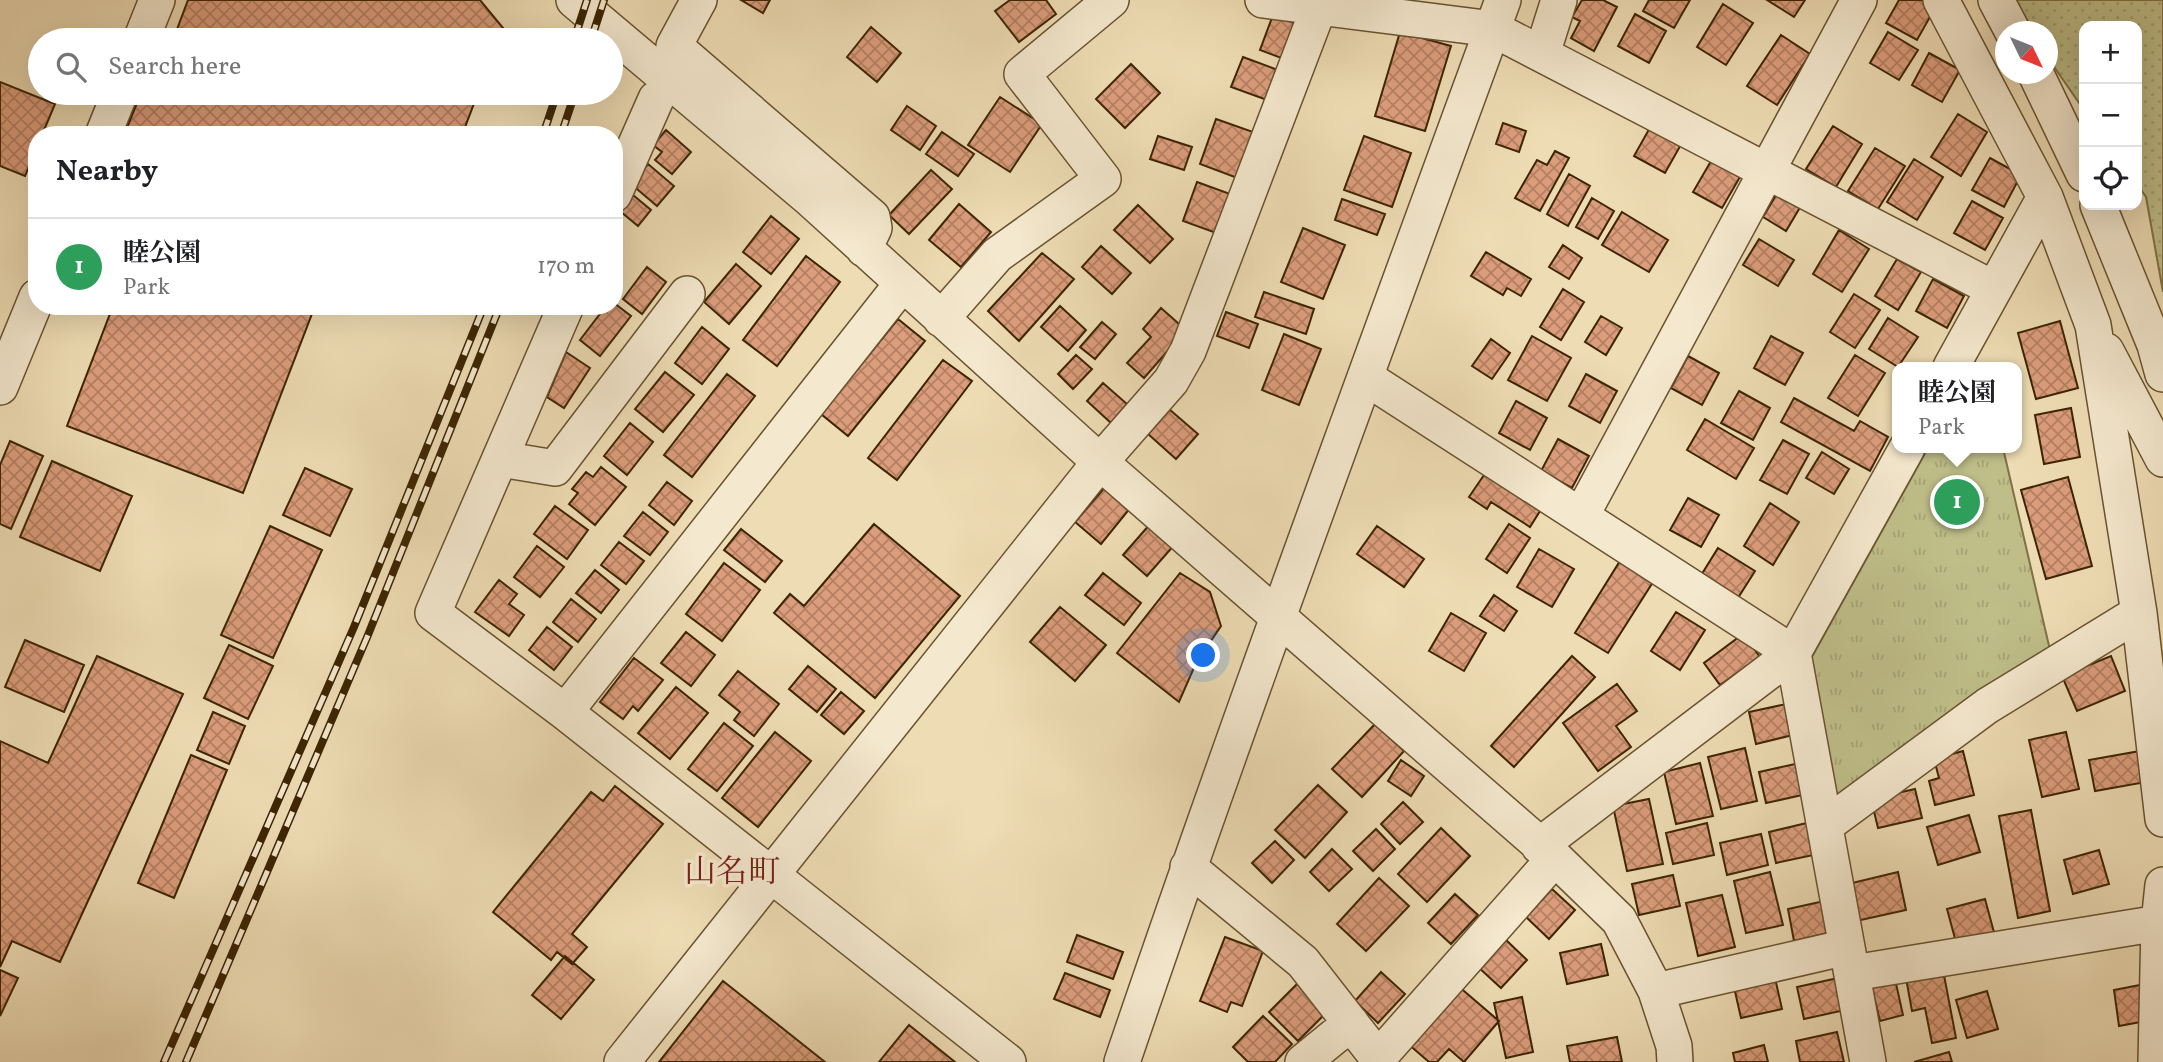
<!DOCTYPE html>
<html lang="en">
<head>
<meta charset="utf-8">
<style>
	body { margin:0; font-family:Vollkorn,"Noto Serif JP",serif; background:#f2f2f2; color:#202124 }
	.controls { position:absolute; right:21px; top:21px; display:grid; overflow:hidden; border-radius:14px; box-shadow:0 7px 28px #0002 }
	.controls button { width:63px; height:63px; display:grid; place-items:center; padding:0; border:0; border-bottom:2px solid #e0e0e0; background:#fff; color:#202124; font:35px sans-serif }
	.compass { position:absolute; left:1995px; top:21px; width:63px; height:63px; border-radius:50%; background:#fff; box-shadow:0 7px 28px #0002; rotate:133deg }
	.you { position:absolute; left:1204px; top:656px; width:24px; height:24px; margin:-18px; border:5px solid #fff; border-radius:50%; background:#1a73e8; box-shadow:0 0 0 10px #1a73e833 }
	.badge { display:grid; place-items:center; width:46px; height:46px; border-radius:50%; background:#b45309; color:#fff; font-size:23px; font-weight:700 }
	.pin { position:absolute; translate:-50% -50%; border:4px solid #fff; box-shadow:0 2px 7px #0006 }
	.popup { position:absolute; left:1892px; top:362px; width:130px; height:91px; box-sizing:border-box; display:grid; place-content:center; border-radius:14px; background:#fff; filter:drop-shadow(0 2px 5px #0005); font-size:23px; white-space:nowrap; color:#757577 }
	.popup b { font-size:26px; color:#202124 }
	.popup::after { content:''; position:absolute; left:50%; top:100%; margin-left:-14px; border:14px solid transparent; border-top-color:#fff }
	.list { margin:0; padding:0; list-style:none }
	h2 { display:flex; justify-content:space-between; align-items:center; height:91px; margin:0; padding:0 28px; font-size:30px }
	h2 small { font-size:23px; font-weight:400; color:#757577 }
	.list li { display:grid; grid-template-columns:46px 1fr auto; gap:21px; align-items:center; box-sizing:border-box; height:98px; padding:0 28px; border-top:2px solid #e0e0e0 }
	.list b { display:block; font-size:26px; white-space:nowrap }
	.list p { margin:0; font-size:23px; white-space:nowrap; color:#757577 }
	.list em { font-size:23px; font-style:normal; color:#757577 }
	.icon { flex:none; width:38px; height:38px; fill:none; stroke:currentColor; stroke-width:2; stroke-linecap:round; stroke-linejoin:round }
	.map { position:relative; flex:none; width:2163px; height:1062px; overflow:hidden }
	.search { position:absolute; background:#fff; box-shadow:0 7px 28px #0002; left:28px; top:28px; width:595px; height:77px; display:flex; align-items:center; gap:18px; box-sizing:border-box; padding:0 24px; border-radius:38px; color:#757577; font-size:26px }
	.panel { position:absolute; background:#fff; box-shadow:0 7px 28px #0002; left:28px; top:126px; width:595px; height:189px; border-radius:28px }
	.map>svg:first-child { display:block }
	.grass { fill:url(#grass-dots); stroke:#7e7246; stroke-width:2 }
	.park { fill:url(#park-tufts); stroke:#7e7246; stroke-width:2 }
	.building { fill:url(#building-cross-hatch); stroke:#3d2503; stroke-width:2 }
	.lines { fill:none; stroke-linecap:round; stroke-linejoin:round }
	.minor-casing { stroke:#69532f; stroke-width:38 }
	.minor { stroke:#f4e8ce; stroke-width:35 }
	.rail-casing { stroke:#3d2503; stroke-width:8 }
	.rail { stroke:#f4e8ce; stroke-width:5; stroke-dasharray:16; stroke-linecap:butt }
	.labels { text-anchor:middle; stroke-width:7; stroke-linejoin:round; paint-order:stroke }
	.quarter-label { font-size:32px; fill:#7a1f14; stroke:#f4e8ce }
</style>
</head>
<body>
<div class="map">
<svg width="2163" height="1062" viewBox="0 0 2163 1062">
	<defs>
		<pattern id="grass-dots" width="8" height="8" patternUnits="userSpaceOnUse" patternTransform="scale(1.75)"><rect width="8" height="8" fill="#bfbe89"/><path d="M2 2h.1M6 6h.1" fill="none" stroke="#a5a375" stroke-width="1.8" stroke-linecap="round"/></pattern>
		<pattern id="park-tufts" width="24" height="20" patternUnits="userSpaceOnUse" patternTransform="scale(1.75)"><rect width="24" height="20" fill="#bfbe89"/><path d="M3 7l-1-3M5 7V3M7 7l1-3M15 17l-1-3M17 17v-4M19 17l1-3" fill="none" stroke="#a5a375"/></pattern>
		<pattern id="building-cross-hatch" width="8" height="8" patternUnits="userSpaceOnUse" patternTransform="scale(1.75)"><rect width="8" height="8" fill="#dc9d7c"/><path d="M0 0l8 8M0 8l8-8" fill="none" stroke="#b48063"/></pattern>
	</defs>
	<rect width="100%" height="100%" fill="#eedcb4"/>
	<filter id="stains"><feTurbulence type="fractalNoise" baseFrequency=".00286" numOctaves="4"/><feColorMatrix values="0 0 0 0 .2 0 0 0 0 .09 0 0 0 0 .02 0 0 0 .5 -.17"/></filter>
	<radialGradient id="worn" r=".72"><stop offset=".6" stop-color="#630" stop-opacity="0"/><stop offset="1" stop-color="#630" stop-opacity=".3"/></radialGradient>
	<path class="grass" d="M 2006,0 L 2163,0 L 2163,292 L 2146,197 L 2137,184 L 2137,26 L 2084,26 L 2084,110 L 2048,58 L 2048,32 L 2029,31 Z"/>
	<path class="park" d="M 1928,448 L 2003,448 L 2050,650 L 1846,798 L 1835,794 L 1808,664 Z"/>
	<path class="building" d="M 188,0 L 480,0 L 503,28 L 498,40 L 173,40 Z
		M 741,0 L 770,0 L 763,13 Z
		M 1010,0 L 1046,0 L 1056,14 L 1019,42 L 995,11 Z
		M 1582,0 L 1603,0 L 1617,7 L 1594,51 L 1571,38 L 1580,21 L 1572,17 Z
		M 1649,0 L 1690,0 L 1674,28 L 1643,11 Z
		M 1767,0 L 1805,0 L 1794,17 Z
		M 1899,0 L 1921,0 L 1935,8 L 1917,40 L 1886,23 Z
		M 1723,4 L 1753,23 L 1726,65 L 1697,47 Z
		M 1635,14 L 1666,31 L 1649,63 L 1618,46 Z
		M 1273,15 L 1297,24 L 1284,59 L 1260,50 Z
		M 871,27 L 901,53 L 877,82 L 847,57 Z
		M 1400,32 L 1451,46 L 1425,131 L 1375,116 Z
		M 1888,32 L 1918,50 L 1899,80 L 1870,63 Z
		M 1781,35 L 1810,54 L 1777,105 L 1747,86 Z
		M 1929,53 L 1960,70 L 1942,102 L 1912,85 Z
		M 1243,57 L 1278,70 L 1267,100 L 1231,87 Z
		M 1131,64 L 1160,93 L 1125,128 L 1096,99 Z
		M 0,82 L 55,104 L 42,135 L 37,135 L 37,148 L 25,176 L 0,166 Z
		M 141,93 L 478,93 L 462,135 L 124,135 Z
		M 1000,97 L 1042,124 L 1010,172 L 968,145 Z
		M 907,106 L 936,126 L 920,150 L 891,130 Z
		M 1958,114 L 1987,132 L 1961,176 L 1931,157 Z
		M 1216,119 L 1256,133 L 1240,179 L 1200,164 Z
		M 1503,123 L 1526,131 L 1519,152 L 1496,144 Z
		M 1652,124 L 1683,141 L 1665,173 L 1634,156 Z
		M 1833,126 L 1862,144 L 1836,187 L 1806,169 Z
		M 666,130 L 691,152 L 672,174 L 655,160 L 662,152 L 653,145 Z
		M 942,132 L 974,154 L 958,176 L 926,154 Z
		M 1158,136 L 1192,147 L 1184,170 L 1150,159 Z
		M 1364,136 L 1411,153 L 1392,207 L 1344,190 Z
		M 1875,148 L 1905,166 L 1878,209 L 1848,191 Z
		M 1555,151 L 1569,158 L 1540,211 L 1515,198 L 1537,160 L 1547,165 Z
		M 1990,158 L 2021,175 L 2004,207 L 1972,190 Z
		M 1914,159 L 1943,177 L 1917,220 L 1887,202 Z
		M 1711,161 L 1740,177 L 1722,208 L 1693,192 Z
		M 648,164 L 674,186 L 657,206 L 631,184 Z
		M 931,170 L 952,189 L 909,234 L 889,215 Z
		M 1569,174 L 1590,186 L 1568,226 L 1547,214 Z
		M 1197,182 L 1233,195 L 1219,234 L 1183,221 Z
		M 1779,190 L 1802,204 L 1786,231 L 1763,217 Z
		M 633,195 L 651,210 L 638,226 L 620,211 Z
		M 1592,198 L 1614,211 L 1598,239 L 1576,227 Z
		M 1342,199 L 1385,214 L 1377,235 L 1335,220 Z
		M 1972,201 L 2003,218 L 1985,250 L 1954,233 Z
		M 959,204 L 991,232 L 961,267 L 929,240 Z
		M 1138,205 L 1173,239 L 1150,263 L 1114,230 Z
		M 1622,212 L 1668,240 L 1649,272 L 1602,245 Z
		M 771,216 L 799,239 L 771,274 L 743,252 Z
		M 1303,228 L 1345,245 L 1323,299 L 1281,282 Z
		M 1839,230 L 1869,249 L 1842,292 L 1813,274 Z
		M 1759,239 L 1794,260 L 1778,286 L 1743,265 Z
		M 1563,245 L 1582,258 L 1569,279 L 1549,267 Z
		M 1101,246 L 1131,273 L 1112,294 L 1082,267 Z
		M 1486,252 L 1531,279 L 1521,296 L 1507,288 L 1503,295 L 1471,276 Z
		M 1042,253 L 1074,279 L 1019,341 L 988,311 Z
		M 806,256 L 840,282 L 777,366 L 743,340 Z
		M 1897,259 L 1921,272 L 1898,310 L 1875,296 Z
		M 736,264 L 761,286 L 729,324 L 704,302 Z
		M 647,267 L 666,282 L 642,314 L 623,299 Z
		M 1933,279 L 1964,296 L 1947,328 L 1916,311 Z
		M 1563,289 L 1584,302 L 1561,340 L 1540,327 Z
		M 1264,292 L 1314,309 L 1306,334 L 1255,317 Z
		M 1854,294 L 1880,310 L 1855,348 L 1830,332 Z
		M 614,303 L 631,316 L 600,356 L 580,340 L 606,306 L 614,306 Z
		M 113,306 L 315,306 L 243,493 L 67,426 Z
		M 1060,306 L 1086,330 L 1068,351 L 1041,327 Z
		M 1161,308 L 1186,330 L 1144,378 L 1127,363 L 1151,337 L 1143,329 Z
		M 1226,312 L 1258,324 L 1249,348 L 1217,336 Z
		M 1601,316 L 1622,328 L 1606,355 L 1585,342 Z
		M 1888,318 L 1918,337 L 1898,367 L 1869,349 Z
		M 898,319 L 925,341 L 848,436 L 821,414 Z
		M 2060,321 L 2078,388 L 2036,399 L 2018,333 Z
		M 1102,322 L 1116,334 L 1095,359 L 1080,347 Z
		M 702,327 L 729,349 L 702,384 L 675,363 Z
		M 1284,334 L 1321,349 L 1299,405 L 1262,390 Z
		M 1532,336 L 1571,358 L 1547,401 L 1508,380 Z
		M 1771,336 L 1803,353 L 1785,385 L 1754,368 Z
		M 1491,339 L 1510,353 L 1492,379 L 1472,366 Z
		M 566,352 L 590,368 L 564,408 L 547,397 Z
		M 1076,355 L 1092,369 L 1073,389 L 1058,374 Z
		M 1855,355 L 1885,373 L 1858,416 L 1828,398 Z
		M 1688,356 L 1719,373 L 1702,405 L 1671,388 Z
		M 943,360 L 972,381 L 897,480 L 868,458 Z
		M 665,372 L 694,395 L 663,432 L 635,409 Z
		M 727,374 L 755,396 L 692,477 L 664,455 Z
		M 1586,374 L 1617,391 L 1600,423 L 1569,406 Z
		M 1103,383 L 1127,404 L 1111,423 L 1087,401 Z
		M 1739,391 L 1770,408 L 1753,440 L 1721,423 Z
		M 1794,398 L 1854,431 L 1860,421 L 1888,437 L 1870,471 L 1781,422 Z
		M 1516,401 L 1547,418 L 1530,450 L 1499,433 Z
		M 2071,408 L 2080,457 L 2044,464 L 2035,415 Z
		M 1169,409 L 1198,434 L 1176,459 L 1148,434 Z
		M 1705,419 L 1754,448 L 1736,479 L 1687,450 Z
		M 630,423 L 653,442 L 627,475 L 604,456 Z
		M 1558,439 L 1589,456 L 1572,488 L 1541,471 Z
		M 1783,440 L 1809,454 L 1787,494 L 1760,480 Z
		M 10,441 L 43,456 L 11,529 L 0,524 L 0,465 Z
		M 1822,452 L 1849,469 L 1834,494 L 1806,478 Z
		M 52,461 L 132,496 L 100,571 L 20,537 Z
		M 601,467 L 626,487 L 595,525 L 569,504 L 578,493 L 572,489 L 586,472 L 593,477 Z
		M 305,468 L 352,489 L 330,536 L 283,515 Z
		M 1484,475 L 1545,503 L 1530,527 L 1491,502 L 1487,509 L 1469,497 Z
		M 2068,477 L 2092,566 L 2046,579 L 2021,490 Z
		M 667,482 L 692,501 L 674,525 L 649,505 Z
		M 1106,486 L 1131,507 L 1101,544 L 1075,522 Z
		M 1688,498 L 1719,515 L 1701,547 L 1670,530 Z
		M 1770,503 L 1799,522 L 1773,565 L 1744,546 Z
		M 555,506 L 588,530 L 567,559 L 534,534 Z
		M 643,512 L 668,532 L 650,555 L 624,536 Z
		M 1151,523 L 1175,544 L 1147,576 L 1123,555 Z
		M 874,524 L 960,596 L 875,698 L 774,613 L 790,594 L 804,606 Z
		M 1509,524 L 1530,538 L 1507,573 L 1486,559 Z
		M 270,526 L 322,550 L 273,658 L 221,635 Z
		M 1377,526 L 1424,559 L 1404,587 L 1357,554 Z
		M 741,529 L 782,561 L 765,582 L 724,550 Z
		M 619,542 L 644,561 L 626,584 L 601,565 Z
		M 537,546 L 564,567 L 540,597 L 514,577 Z
		M 1718,548 L 1755,571 L 1736,601 L 1700,577 Z
		M 1539,549 L 1574,569 L 1552,607 L 1517,587 Z
		M 1620,561 L 1653,582 L 1608,653 L 1575,633 Z
		M 724,563 L 760,590 L 722,641 L 686,614 Z
		M 595,570 L 619,590 L 601,613 L 576,593 Z
		M 1103,573 L 1141,603 L 1124,625 L 1085,595 Z
		M 1180,573 L 1210,592 L 1221,626 L 1196,663 L 1179,702 L 1117,653 Z
		M 499,580 L 517,594 L 509,604 L 524,615 L 509,636 L 475,612 Z
		M 1494,595 L 1517,611 L 1504,631 L 1480,616 Z
		M 571,599 L 596,619 L 578,642 L 553,622 Z
		M 1060,607 L 1106,645 L 1075,681 L 1030,642 Z
		M 1676,612 L 1705,630 L 1680,670 L 1651,651 Z
		M 1451,613 L 1486,633 L 1464,671 L 1429,651 Z
		M 547,627 L 572,647 L 554,670 L 529,650 Z
		M 686,632 L 715,655 L 691,686 L 661,663 Z
		M 1743,634 L 1760,657 L 1720,685 L 1704,663 Z
		M 25,640 L 84,665 L 64,712 L 5,687 Z
		M 229,645 L 273,666 L 248,719 L 204,698 Z
		M 97,656 L 183,694 L 60,962 L 12,941 L 0,967 L 0,741 L 48,763 Z
		M 1572,656 L 1595,677 L 1514,767 L 1491,746 Z
		M 2111,656 L 2125,691 L 2077,711 L 2062,676 Z
		M 634,658 L 663,680 L 638,711 L 633,706 L 623,719 L 600,702 Z
		M 808,666 L 836,689 L 817,712 L 789,689 Z
		M 738,671 L 779,704 L 754,736 L 734,720 L 740,712 L 719,695 Z
		M 1617,684 L 1637,711 L 1616,726 L 1631,747 L 1598,771 L 1563,723 Z
		M 676,687 L 708,713 L 670,759 L 638,733 Z
		M 841,692 L 864,711 L 844,734 L 821,715 Z
		M 1791,703 L 1797,734 L 1756,744 L 1749,712 Z
		M 213,712 L 245,726 L 229,764 L 197,750 Z
		M 724,723 L 753,746 L 717,791 L 688,769 Z
		M 1375,724 L 1404,751 L 1362,797 L 1332,769 Z
		M 775,732 L 811,761 L 758,827 L 722,798 Z
		M 2066,732 L 2079,789 L 2042,797 L 2029,740 Z
		M 1745,748 L 1757,801 L 1721,809 L 1708,757 Z
		M 1963,751 L 1974,795 L 1935,805 L 1929,781 L 1939,778 L 1934,759 Z
		M 2140,751 L 2146,782 L 2095,791 L 2089,760 Z
		M 191,755 L 227,770 L 174,898 L 138,883 Z
		M 1401,760 L 1424,776 L 1411,796 L 1388,781 Z
		M 1700,763 L 1713,816 L 1676,824 L 1664,772 Z
		M 1800,763 L 1807,794 L 1766,803 L 1759,772 Z
		M 1318,785 L 1347,812 L 1305,858 L 1275,830 Z
		M 615,786 L 663,824 L 572,934 L 587,947 L 572,964 L 557,952 L 551,960 L 493,912 L 591,792 L 603,801 Z
		M 1915,789 L 1922,818 L 1878,828 L 1871,799 Z
		M 1649,799 L 1663,864 L 1627,871 L 1613,806 Z
		M 1403,802 L 1423,822 L 1400,844 L 1381,824 Z
		M 2031,810 L 2050,911 L 2018,918 L 1999,816 Z
		M 1969,815 L 1980,852 L 1938,865 L 1927,827 Z
		M 1811,822 L 1818,854 L 1776,863 L 1769,832 Z
		M 1707,823 L 1714,855 L 1673,864 L 1666,833 Z
		M 1441,828 L 1470,856 L 1427,902 L 1398,874 Z
		M 1376,829 L 1395,849 L 1373,871 L 1353,851 Z
		M 1761,834 L 1768,865 L 1727,875 L 1720,843 Z
		M 1275,841 L 1294,860 L 1272,883 L 1252,863 Z
		M 1332,849 L 1352,869 L 1329,891 L 1310,872 Z
		M 2099,850 L 2109,884 L 2073,894 L 2064,860 Z
		M 1770,872 L 1783,925 L 1746,933 L 1734,881 Z
		M 1898,872 L 1906,910 L 1856,921 L 1848,884 Z
		M 1673,875 L 1680,906 L 1639,915 L 1632,884 Z
		M 1379,878 L 1409,906 L 1366,951 L 1337,924 Z
		M 1552,889 L 1575,910 L 1549,939 L 1526,917 Z
		M 1455,894 L 1478,915 L 1451,944 L 1428,923 Z
		M 1722,895 L 1735,947 L 1698,956 L 1686,903 Z
		M 1985,899 L 1995,936 L 1957,946 L 1947,909 Z
		M 1829,900 L 1836,931 L 1794,941 L 1788,909 Z
		M 1077,935 L 1123,952 L 1113,979 L 1067,962 Z
		M 1225,937 L 1263,951 L 1242,1006 L 1231,1002 L 1227,1012 L 1200,1001 Z
		M 1504,938 L 1527,960 L 1501,988 L 1478,967 Z
		M 1601,944 L 1608,975 L 1567,984 L 1560,953 Z
		M 565,956 L 594,980 L 561,1019 L 532,995 Z
		M 0,970 L 18,978 L 0,1016 Z
		M 1943,970 L 1956,1038 L 1932,1043 L 1925,1008 L 1912,1011 L 1906,978 Z
		M 1381,972 L 1405,994 L 1378,1023 L 1355,1001 Z
		M 1065,973 L 1110,990 L 1100,1017 L 1054,999 Z
		M 1775,978 L 1782,1009 L 1741,1018 L 1734,987 Z
		M 1838,978 L 1845,1010 L 1804,1019 L 1797,987 Z
		M 1895,979 L 1903,1015 L 1880,1021 L 1871,984 Z
		M 723,981 L 825,1062 L 659,1062 Z
		M 1300,981 L 1329,1010 L 1298,1041 L 1269,1012 Z
		M 1457,985 L 1499,1021 L 1464,1062 L 1449,1049 L 1437,1062 L 1429,1062 L 1407,1043 Z
		M 2140,985 L 2146,1021 L 2119,1026 L 2114,990 Z
		M 1987,991 L 1998,1029 L 1967,1038 L 1956,1000 Z
		M 1522,997 L 1533,1052 L 1506,1058 L 1494,1003 Z
		M 1263,1016 L 1292,1044 L 1275,1062 L 1248,1062 L 1233,1047 Z
		M 909,1025 L 955,1062 L 879,1062 Z
		M 1837,1032 L 1844,1062 L 1800,1062 L 1796,1041 Z
		M 1617,1037 L 1622,1062 L 1570,1062 L 1567,1046 Z
		M 1764,1045 L 1768,1062 L 1735,1062 L 1733,1053 Z
		M 1949,1052 L 1952,1062 L 1914,1062 Z"/>
	<g class="lines">
		<g class="minor-casing">
			<path id="minor" d="M 574,0 L 809,198 L 1100,462 L 1555,858 L 1619,920 L 1656,991 L 1674,1046 L 1675,1062
				M 699,0 L 674,46 L 872,217 L 874,228 L 864,249
				M 1263,0 L 1493,29 L 1994,289
				M 1941,0 L 2045,197 L 2093,325 L 2139,613 L 2163,819
				M 1996,0 L 2013,32
				M 141,40 L 157,0
				M 1542,54 L 1559,0
				M 2036,74 L 2084,174
				M 103,135 L 120,93
				M 614,194 L 656,99
				M 2098,205 L 2155,345 L 2163,374
				M 566,306 L 433,613 L 565,712 L 1008,1062
				M 941,319 L 997,255 L 1103,179 L 1022,74 L 1111,0
				M 2106,351 L 2163,459
				M 1951,367 L 2045,197
				M 1365,377 L 1793,653 L 1868,1062
				M 0,387 L 37,297
				M 500,459 L 555,468 L 687,294
				M 1581,516 L 1859,0
				M 565,712 L 902,284
				M 1826,825 L 1987,706 L 2139,613
				M 1539,846 L 1793,653 L 1907,448
				M 1188,867 L 1303,962 L 1381,1062
				M 1853,973 L 2159,923
				M 1656,991 L 1847,947
				M 1378,1058 L 1555,858
				M 622,1062 L 1100,462 L 1171,381 L 1188,351 L 1319,7
				M 1122,1062 C 1243,706 1374,353 1503,0
				M 1303,1062 L 1351,1023
				M 2156,1062 L 2159,923 L 2163,885"/>
		</g>
		<use href="#minor" class="minor"/>
		<g class="rail-casing">
			<path id="rail" d="M 574,40 L 587,0
				M 591,40 L 604,0
				M 543,135 L 557,93
				M 561,135 L 575,93
				M 164,1062 L 354,627 L 484,306
				M 186,1062 L 368,635 L 500,306"/>
		</g>
		<use href="#rail" class="rail"/>
	</g>
	<g class="labels">
		<g class="quarter-label">
			<text x="732" y="882">山名町</text>
		</g>
	</g>
	<rect width="100%" height="100%" filter="url(#stains)"/>
	<rect width="100%" height="100%" fill="url(#worn)"/>
</svg>
<div class="controls">
<button>+</button>
<button>−</button>
<button><svg class="icon" aria-label="locate" viewBox="0 0 24 24"><circle cx="12" cy="12" r="6"/><path d="M12 2v4M12 18v4M2 12h4M18 12h4"/></svg></button>
</div>
<svg class="compass" viewBox="-18 -18 36 36"><path d="M0-13l5 13h-10z" fill="#e53935"/><path d="M0 13l5-13h-10z" fill="#757577"/></svg>
<div class="you"></div>
<div class="pin badge" style="left:1957px;top:502px;background:#2e9e5b">1</div>
<div class="popup"><b>睦公園</b>Park</div>
<div class="search"><svg class="icon" aria-label="search" viewBox="0 0 24 24"><circle cx="10" cy="10" r="6"/><path d="M15 15l6 6"/></svg>Search here</div>
<section class="panel">
<h2>Nearby<small></small></h2>
<ul class="list">
<li><span class="badge" style="background:#2e9e5b">1</span><div><b>睦公園</b><p>Park</p></div><em>170 m</em></li>
</ul>
</section>
</div>
</body>
</html>
